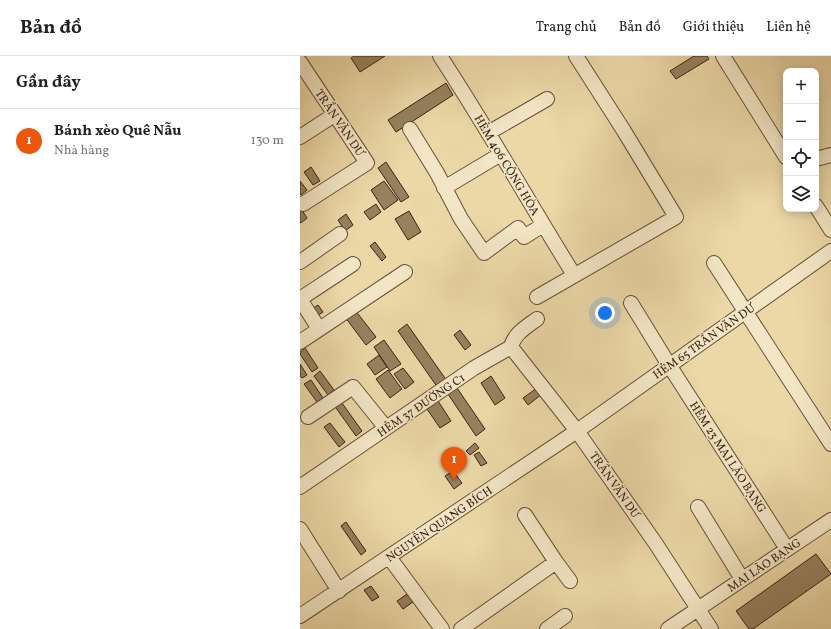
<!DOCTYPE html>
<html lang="vi">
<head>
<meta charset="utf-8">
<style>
	body { margin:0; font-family:Vollkorn,serif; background:#f2f2f2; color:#222 }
	.controls { position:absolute; right:12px; top:12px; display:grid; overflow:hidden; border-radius:8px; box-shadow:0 2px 10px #0003 }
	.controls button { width:36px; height:36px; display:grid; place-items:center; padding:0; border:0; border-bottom:1px solid #e0e0e0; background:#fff; color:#222; font:20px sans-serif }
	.you { position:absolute; left:305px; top:257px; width:14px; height:14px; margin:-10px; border:3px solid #fff; border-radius:50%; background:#1a73e8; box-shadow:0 0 0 6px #1a73e833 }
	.badge { display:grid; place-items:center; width:26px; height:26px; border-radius:50%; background:#ea580c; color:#fff; font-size:13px; font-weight:700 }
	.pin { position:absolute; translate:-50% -33px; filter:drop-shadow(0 1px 2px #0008) }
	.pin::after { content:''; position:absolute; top:21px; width:14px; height:12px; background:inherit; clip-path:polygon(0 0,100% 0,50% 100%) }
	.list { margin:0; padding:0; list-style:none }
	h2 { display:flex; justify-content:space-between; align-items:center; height:52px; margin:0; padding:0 16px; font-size:17px }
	h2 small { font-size:13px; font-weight:400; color:#767676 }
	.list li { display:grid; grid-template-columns:26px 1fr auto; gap:12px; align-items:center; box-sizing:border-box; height:64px; padding:0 16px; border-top:1px solid #e0e0e0 }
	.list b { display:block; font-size:15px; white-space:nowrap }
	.list p { margin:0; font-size:13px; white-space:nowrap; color:#767676 }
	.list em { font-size:13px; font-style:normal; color:#767676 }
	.icon { flex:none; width:22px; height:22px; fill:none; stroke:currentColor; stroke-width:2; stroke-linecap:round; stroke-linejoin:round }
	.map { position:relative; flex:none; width:531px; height:573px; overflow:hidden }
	header { display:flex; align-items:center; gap:24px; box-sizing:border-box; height:56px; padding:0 20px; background:#fff; border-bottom:1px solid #e0e0e0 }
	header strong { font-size:19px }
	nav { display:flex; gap:22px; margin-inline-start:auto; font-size:14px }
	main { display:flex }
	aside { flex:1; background:#fff }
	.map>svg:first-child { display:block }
	.building { fill:#96815f; stroke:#392212 }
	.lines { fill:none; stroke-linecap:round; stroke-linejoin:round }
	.minor-casing { stroke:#665037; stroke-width:16 }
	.minor { stroke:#f3e6c6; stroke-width:14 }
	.labels { text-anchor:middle; stroke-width:3; stroke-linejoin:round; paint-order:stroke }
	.street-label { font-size:12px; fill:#392212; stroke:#f3e6c6 }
</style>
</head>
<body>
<header>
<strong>Bản đồ</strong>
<nav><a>Trang chủ</a><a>Bản đồ</a><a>Giới thiệu</a><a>Liên hệ</a></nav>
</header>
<main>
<aside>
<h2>Gần đây<small></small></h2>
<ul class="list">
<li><span class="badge">1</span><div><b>Bánh xèo Quê Nẫu</b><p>Nhà hàng</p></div><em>130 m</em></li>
</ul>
</aside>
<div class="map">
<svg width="531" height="573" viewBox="0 0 531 573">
	<rect width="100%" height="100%" fill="#ecd8a7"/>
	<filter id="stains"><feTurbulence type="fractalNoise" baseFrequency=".005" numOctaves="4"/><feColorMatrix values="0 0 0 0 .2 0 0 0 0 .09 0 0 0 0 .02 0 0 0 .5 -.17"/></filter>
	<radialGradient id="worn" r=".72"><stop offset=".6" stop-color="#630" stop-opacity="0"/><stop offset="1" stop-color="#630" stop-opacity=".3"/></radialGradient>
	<path class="building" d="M 54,0 L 85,0 L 60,16 L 51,2 Z
		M 394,0 L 407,0 L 409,3 L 376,23 L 370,15 Z
		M 146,27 L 153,39 L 96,76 L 88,64 Z
		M 86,106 L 109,141 L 101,146 L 78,112 Z
		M 11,111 L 20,125 L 13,129 L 4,116 Z
		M 0,125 L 7,134 L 1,139 L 0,138 Z
		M 84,125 L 98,144 L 84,154 L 71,134 Z
		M 76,148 L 81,156 L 70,164 L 64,156 Z
		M 0,151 L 7,162 L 1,167 L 0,166 Z
		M 109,155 L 121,176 L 108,184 L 95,163 Z
		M 46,158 L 53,169 L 45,175 L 38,164 Z
		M 75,186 L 86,201 L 82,205 L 70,190 Z
		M 18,249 L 23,256 L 14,262 L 9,255 Z
		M 55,254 L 76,281 L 66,289 L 45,261 Z
		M 107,268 L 147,325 L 138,332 L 98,275 Z
		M 160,274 L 171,289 L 165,294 L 154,279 Z
		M 84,284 L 101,308 L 90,315 L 74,291 Z
		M 5,292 L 18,312 L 12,316 L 0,298 L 0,296 Z
		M 79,299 L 87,311 L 75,319 L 67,308 Z
		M 0,308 L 7,319 L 2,322 L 0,320 Z
		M 103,312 L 114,326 L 105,333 L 94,318 Z
		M 88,314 L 102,333 L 90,342 L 76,323 Z
		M 20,315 L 34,334 L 28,339 L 14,320 Z
		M 191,320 L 205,342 L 195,349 L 181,327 Z
		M 11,324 L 23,342 L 17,346 L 4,328 Z
		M 155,329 L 185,373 L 176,380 L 146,335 Z
		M 237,332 L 242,338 L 228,349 L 223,342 Z
		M 37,340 L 62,375 L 56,380 L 31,345 Z
		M 138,345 L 151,365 L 140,372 L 127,353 Z
		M 30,367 L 45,386 L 39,391 L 24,371 Z
		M 175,387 L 179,392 L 170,399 L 166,395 Z
		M 179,396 L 187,407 L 181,410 L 174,399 Z
		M 153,415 L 162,427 L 154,433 L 145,420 Z
		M 46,466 L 66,495 L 61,499 L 41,470 Z
		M 516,498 L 531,518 L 453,573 L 449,573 L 436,555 Z
		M 71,530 L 79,541 L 72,545 L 64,534 Z
		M 107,538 L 113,546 L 103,553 L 97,545 Z"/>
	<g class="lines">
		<g class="minor-casing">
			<path id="minor" d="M 140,0 C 187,72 229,146 274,219
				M 423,0 L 486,101
				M 0,6 L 67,107 L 3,148
				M 110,73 L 137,117 L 161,163 L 184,197 L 218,172 L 224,181 L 243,169
				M 188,77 L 247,43
				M 0,81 L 34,59
				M 516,103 L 531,99
				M 144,132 L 201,98
				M 516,150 L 531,174
				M 0,206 L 40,178
				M 414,207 L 531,388
				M 237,241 L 376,161 L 324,75 L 276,0
				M 0,243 L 53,208
				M 0,243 L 19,273
				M 331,247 L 369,309 L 487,493
				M 0,286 L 105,216
				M 211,291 L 277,375 L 356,488 L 411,573
				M 8,361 L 53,331 L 86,372
				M 0,431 L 174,312 L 211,291 C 214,278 226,271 237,263
				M 398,451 L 442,523
				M 225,459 L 256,506
				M 0,473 L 39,535
				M 89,501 L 142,573
				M 0,560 L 277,375 L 531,195
				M 161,573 L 256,506 L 270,525
				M 247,573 L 265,560
				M 368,573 L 531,464"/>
		</g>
		<use href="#minor" class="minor"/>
	</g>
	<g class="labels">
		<g class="street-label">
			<text transform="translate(40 67) rotate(56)" y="4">TRẦN VĂN DƯ</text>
			<text transform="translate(207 109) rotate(59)" y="4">HẺM 406 CỘNG HÒA</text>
			<text transform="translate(404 285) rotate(-35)" y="4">HẺM 65 TRẦN VĂN DƯ</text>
			<text transform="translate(121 349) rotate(-34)" y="4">HẺM 37 ĐƯỜNG C1</text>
			<text transform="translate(428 401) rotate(57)" y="4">HẺM 23 MAI LÃO BẠNG</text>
			<text transform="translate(315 429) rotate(55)" y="4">TRẦN VĂN DƯ</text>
			<text transform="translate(139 468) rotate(-34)" y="4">NGUYỄN QUANG BÍCH</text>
			<text transform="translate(464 509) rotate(-34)" y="4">MAI LÃO BẠNG</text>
		</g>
	</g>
	<rect width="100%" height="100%" filter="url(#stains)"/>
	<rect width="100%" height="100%" fill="url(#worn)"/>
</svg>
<div class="controls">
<button>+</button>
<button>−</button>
<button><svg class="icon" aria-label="locate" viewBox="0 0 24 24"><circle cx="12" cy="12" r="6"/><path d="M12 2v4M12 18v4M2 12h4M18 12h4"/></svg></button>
<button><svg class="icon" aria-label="layers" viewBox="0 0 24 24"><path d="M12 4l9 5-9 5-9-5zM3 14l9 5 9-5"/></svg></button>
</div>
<div class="you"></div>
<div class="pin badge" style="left:154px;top:424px">1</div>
</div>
</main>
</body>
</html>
